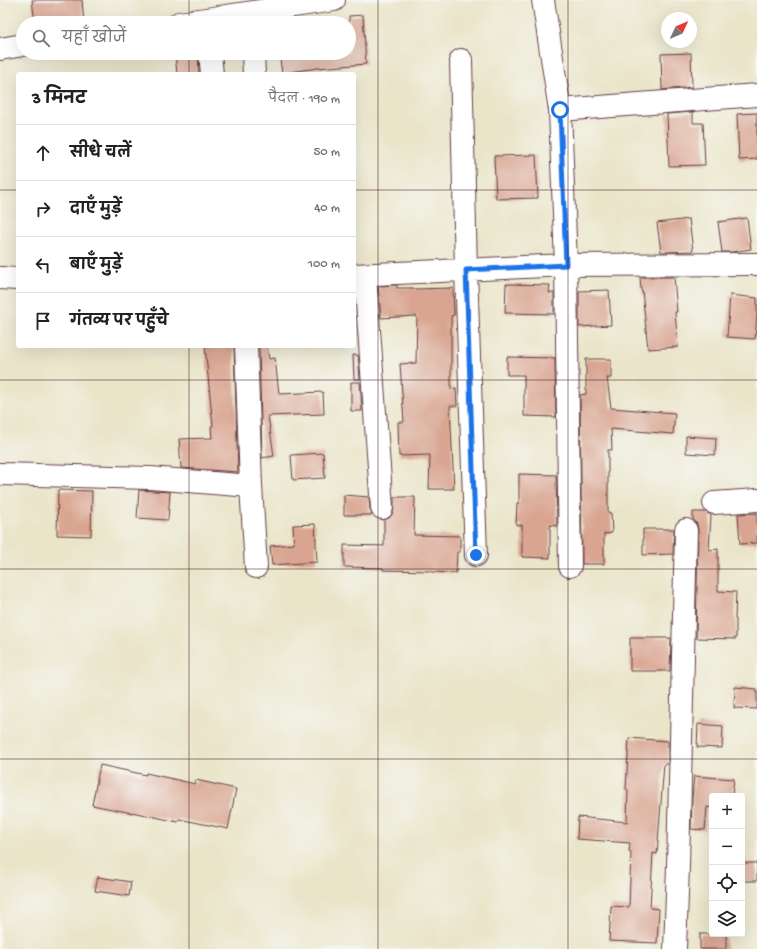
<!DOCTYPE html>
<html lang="hi">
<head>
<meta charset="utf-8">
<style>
	body { margin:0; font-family:"Gochi Hand","Playpen Sans Deva",sans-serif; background:#f6f6f6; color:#202124 }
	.controls { position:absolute; right:12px; bottom:12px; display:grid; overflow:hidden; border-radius:4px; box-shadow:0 4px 16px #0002 }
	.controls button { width:36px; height:36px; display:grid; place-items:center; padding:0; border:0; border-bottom:1px solid #e0e0e0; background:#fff; color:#202124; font:20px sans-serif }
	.compass { position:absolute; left:661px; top:12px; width:36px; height:36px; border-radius:50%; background:#fff; box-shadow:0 4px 16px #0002; rotate:46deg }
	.stop { position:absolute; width:12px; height:12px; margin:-9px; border:3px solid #1a73e8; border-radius:50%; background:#fff }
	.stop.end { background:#1a73e8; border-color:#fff; box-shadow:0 1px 4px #0008 }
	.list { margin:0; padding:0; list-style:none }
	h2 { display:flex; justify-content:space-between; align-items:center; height:52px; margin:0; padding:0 16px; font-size:17px }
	h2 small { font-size:13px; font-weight:400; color:#757577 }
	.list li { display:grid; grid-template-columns:26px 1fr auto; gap:12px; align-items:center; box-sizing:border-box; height:56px; padding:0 16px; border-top:1px solid #e0e0e0 }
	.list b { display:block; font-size:15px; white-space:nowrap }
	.list em { font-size:13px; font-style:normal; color:#757577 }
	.icon { flex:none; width:22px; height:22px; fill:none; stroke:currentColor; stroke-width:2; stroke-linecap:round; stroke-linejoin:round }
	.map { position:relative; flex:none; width:757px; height:949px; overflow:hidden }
	.search { position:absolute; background:#fff; box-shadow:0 4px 16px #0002; left:16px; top:16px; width:340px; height:44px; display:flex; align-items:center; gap:10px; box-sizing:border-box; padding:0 14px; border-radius:22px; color:#757577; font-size:15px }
	.panel { position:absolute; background:#fff; box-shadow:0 4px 16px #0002; left:16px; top:72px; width:340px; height:276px; border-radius:4px }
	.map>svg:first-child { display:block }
	.building { fill:#d9a591 }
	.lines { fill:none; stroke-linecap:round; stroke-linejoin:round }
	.minor-casing { stroke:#623d43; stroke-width:24 }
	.minor { stroke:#fff; stroke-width:22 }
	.route { stroke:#1a73e8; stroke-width:5 }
	.grid { fill:none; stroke:#4a1f2b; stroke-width:1; stroke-opacity:0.55 }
</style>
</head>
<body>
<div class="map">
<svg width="757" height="949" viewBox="0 0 757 949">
	<rect width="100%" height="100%" fill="#f6f6f2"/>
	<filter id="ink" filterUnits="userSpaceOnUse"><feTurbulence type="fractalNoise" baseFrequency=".025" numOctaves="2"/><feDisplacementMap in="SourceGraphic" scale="8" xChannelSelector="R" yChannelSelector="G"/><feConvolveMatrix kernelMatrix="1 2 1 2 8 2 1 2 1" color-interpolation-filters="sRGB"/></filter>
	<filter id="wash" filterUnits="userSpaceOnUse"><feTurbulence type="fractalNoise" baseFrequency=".012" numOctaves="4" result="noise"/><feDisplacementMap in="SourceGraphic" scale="16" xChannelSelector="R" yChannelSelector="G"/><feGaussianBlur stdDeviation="0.9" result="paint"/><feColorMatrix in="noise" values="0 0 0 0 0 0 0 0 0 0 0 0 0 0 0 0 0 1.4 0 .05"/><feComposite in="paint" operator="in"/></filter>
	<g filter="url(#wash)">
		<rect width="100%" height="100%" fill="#eae5c9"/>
		<g id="blocks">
			<path class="building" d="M 32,0 L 82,0 L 84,23 L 35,23 Z
				M 363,15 L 366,64 L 318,68 L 282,73 L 280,59 L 317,53 L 349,53 L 349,16 Z
				M 175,53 L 198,53 L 199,74 L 177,74 Z
				M 691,53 L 692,87 L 662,90 L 661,54 Z
				M 693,112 L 693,123 L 703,123 L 705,165 L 669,166 L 667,114 Z
				M 757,113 L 757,159 L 739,160 L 737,114 Z
				M 536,155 L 538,198 L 496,199 L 494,156 Z
				M 747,218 L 751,249 L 732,252 L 722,252 L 718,222 Z
				M 689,219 L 693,251 L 661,252 L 657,223 Z
				M 640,277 L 674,277 L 677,312 L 675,312 L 678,347 L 648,349 L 642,290 L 641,290 Z
				M 506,284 L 550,285 L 549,293 L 554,293 L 554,314 L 505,313 Z
				M 397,285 L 397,288 L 414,288 L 414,289 L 453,288 L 454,315 L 451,316 L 451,389 L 456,388 L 457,406 L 450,406 L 454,489 L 429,489 L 430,455 L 399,456 L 398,422 L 404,422 L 400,364 L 416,363 L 417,316 L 381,318 L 378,286 Z
				M 609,290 L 611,325 L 579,327 L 579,291 Z
				M 730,295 L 757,298 L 757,315 L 755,339 L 727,337 Z
				M 205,346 L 234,346 L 238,472 L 181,468 L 179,439 L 212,438 L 211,426 L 213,426 Z
				M 259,346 L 267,346 L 269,359 L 275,358 L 279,394 L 323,392 L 324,414 L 268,416 L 274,456 L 262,458 Z
				M 353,355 L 358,355 L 360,379 L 354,379 Z
				M 507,357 L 555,358 L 556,417 L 524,416 L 524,375 L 507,375 Z
				M 586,359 L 611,359 L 611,378 L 607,378 L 611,408 L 675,413 L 673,434 L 611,429 L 612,450 L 608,450 L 608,513 L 611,513 L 612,533 L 604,534 L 604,564 L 582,564 L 580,395 L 586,394 Z
				M 351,382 L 360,382 L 362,411 L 351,411 Z
				M 686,436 L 716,438 L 715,455 L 686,453 Z
				M 323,453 L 325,478 L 293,480 L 291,455 Z
				M 519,474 L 556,475 L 557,526 L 550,525 L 550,558 L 522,557 L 522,525 L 516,525 L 517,503 L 519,503 Z
				M 58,490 L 92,491 L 91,536 L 57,535 Z
				M 139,490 L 170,492 L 168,520 L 137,518 Z
				M 344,495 L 369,497 L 370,509 L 372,515 L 344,515 Z
				M 394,497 L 415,497 L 414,535 L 460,536 L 460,552 L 457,552 L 456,573 L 431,572 L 431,571 L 383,570 L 383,568 L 344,567 L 344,545 L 384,546 L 384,520 L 389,518 L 393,513 L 394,507 Z
				M 693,512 L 706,512 L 711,515 L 709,550 L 718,549 L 718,591 L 736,592 L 735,619 L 736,619 L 736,639 L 696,638 L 698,530 L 697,524 L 693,519 Z
				M 757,513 L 757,543 L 740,544 L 738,514 Z
				M 315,524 L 317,562 L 272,565 L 270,546 L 294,544 L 293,525 Z
				M 643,529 L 674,529 L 673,554 L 643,555 Z
				M 630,638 L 671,638 L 670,671 L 630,671 Z
				M 735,687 L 757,689 L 757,709 L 734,708 Z
				M 698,724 L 723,726 L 722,748 L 697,747 Z
				M 629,738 L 668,741 L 668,764 L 664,764 L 657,854 L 653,853 L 650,908 L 659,909 L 657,943 L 609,941 L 611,906 L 629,907 L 631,852 L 629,851 L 630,843 L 577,839 L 578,817 L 627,822 L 628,790 L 626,789 Z
				M 100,765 L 146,775 L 146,773 L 195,784 L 196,780 L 236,789 L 228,829 L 179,819 L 178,822 L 132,812 L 132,813 L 92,805 Z
				M 694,776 L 734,779 L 732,796 L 712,796 L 712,808 L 707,807 L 705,830 L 691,829 L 692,800 Z
				M 742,863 L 757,863 L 757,881 L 742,881 Z
				M 98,877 L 131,882 L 129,896 L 95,891 Z
				M 700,934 L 726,934 L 726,949 L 700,949 Z"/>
		</g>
	</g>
	<g filter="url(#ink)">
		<use href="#blocks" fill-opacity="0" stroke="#623d43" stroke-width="1"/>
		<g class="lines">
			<g class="minor-casing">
				<path id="minor" d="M 543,0 L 560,110 L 566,265 L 570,566
					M 179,23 L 334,0
					M 0,49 L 23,45
					M 210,53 L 212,74
					M 253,53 L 254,74
					M 461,60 L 466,270 L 476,555
					M 560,110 L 757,95
					M 354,275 L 566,265 L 757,264
					M 365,275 L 382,508
					M 0,278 L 18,279
					M 0,474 L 150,478 L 251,486 L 246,346
					M 251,486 L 256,567
					M 714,503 L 757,500
					M 675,949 L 678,866 L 686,530"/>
			</g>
			<use href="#minor" class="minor"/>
		</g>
	</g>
	<g class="lines" filter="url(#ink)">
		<path class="route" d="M 476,555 L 466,270 L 566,265 L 560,110"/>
	</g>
	<path class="grid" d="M 189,0 L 189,23M 378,0 L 378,949M 568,0 L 568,949M 189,53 L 189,74M 0,190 L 18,190M 354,190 L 757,190M 189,346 L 189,949M 0,380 L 757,380M 0,569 L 757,569M 0,759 L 757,759"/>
</svg>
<div class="controls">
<button>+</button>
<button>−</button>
<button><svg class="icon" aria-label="locate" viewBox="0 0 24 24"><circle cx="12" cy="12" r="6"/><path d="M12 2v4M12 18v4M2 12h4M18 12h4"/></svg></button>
<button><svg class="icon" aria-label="layers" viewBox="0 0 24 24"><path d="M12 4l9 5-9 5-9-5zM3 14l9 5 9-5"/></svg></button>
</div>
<svg class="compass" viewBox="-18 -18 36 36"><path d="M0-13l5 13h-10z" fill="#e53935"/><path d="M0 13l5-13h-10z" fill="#757577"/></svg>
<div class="stop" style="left:560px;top:110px"></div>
<div class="stop end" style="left:476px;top:555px"></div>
<div class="search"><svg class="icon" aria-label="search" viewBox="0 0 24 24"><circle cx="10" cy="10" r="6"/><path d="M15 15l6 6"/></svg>यहाँ खोजें</div>
<section class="panel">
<h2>3 मिनट<small>पैदल · 190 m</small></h2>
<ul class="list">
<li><svg class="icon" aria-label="ahead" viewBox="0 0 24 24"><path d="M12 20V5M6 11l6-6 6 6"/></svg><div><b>सीधे चलें</b></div><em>50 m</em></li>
<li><svg class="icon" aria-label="right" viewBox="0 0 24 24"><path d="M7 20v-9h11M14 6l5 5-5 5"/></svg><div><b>दाएँ मुड़ें</b></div><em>40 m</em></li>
<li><svg class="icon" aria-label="left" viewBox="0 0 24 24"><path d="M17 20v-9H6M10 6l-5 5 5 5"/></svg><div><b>बाएँ मुड़ें</b></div><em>100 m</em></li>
<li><svg class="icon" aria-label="arrive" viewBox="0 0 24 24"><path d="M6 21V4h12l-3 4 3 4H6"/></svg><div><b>गंतव्य पर पहुँचे</b></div></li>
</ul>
</section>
</div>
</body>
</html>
